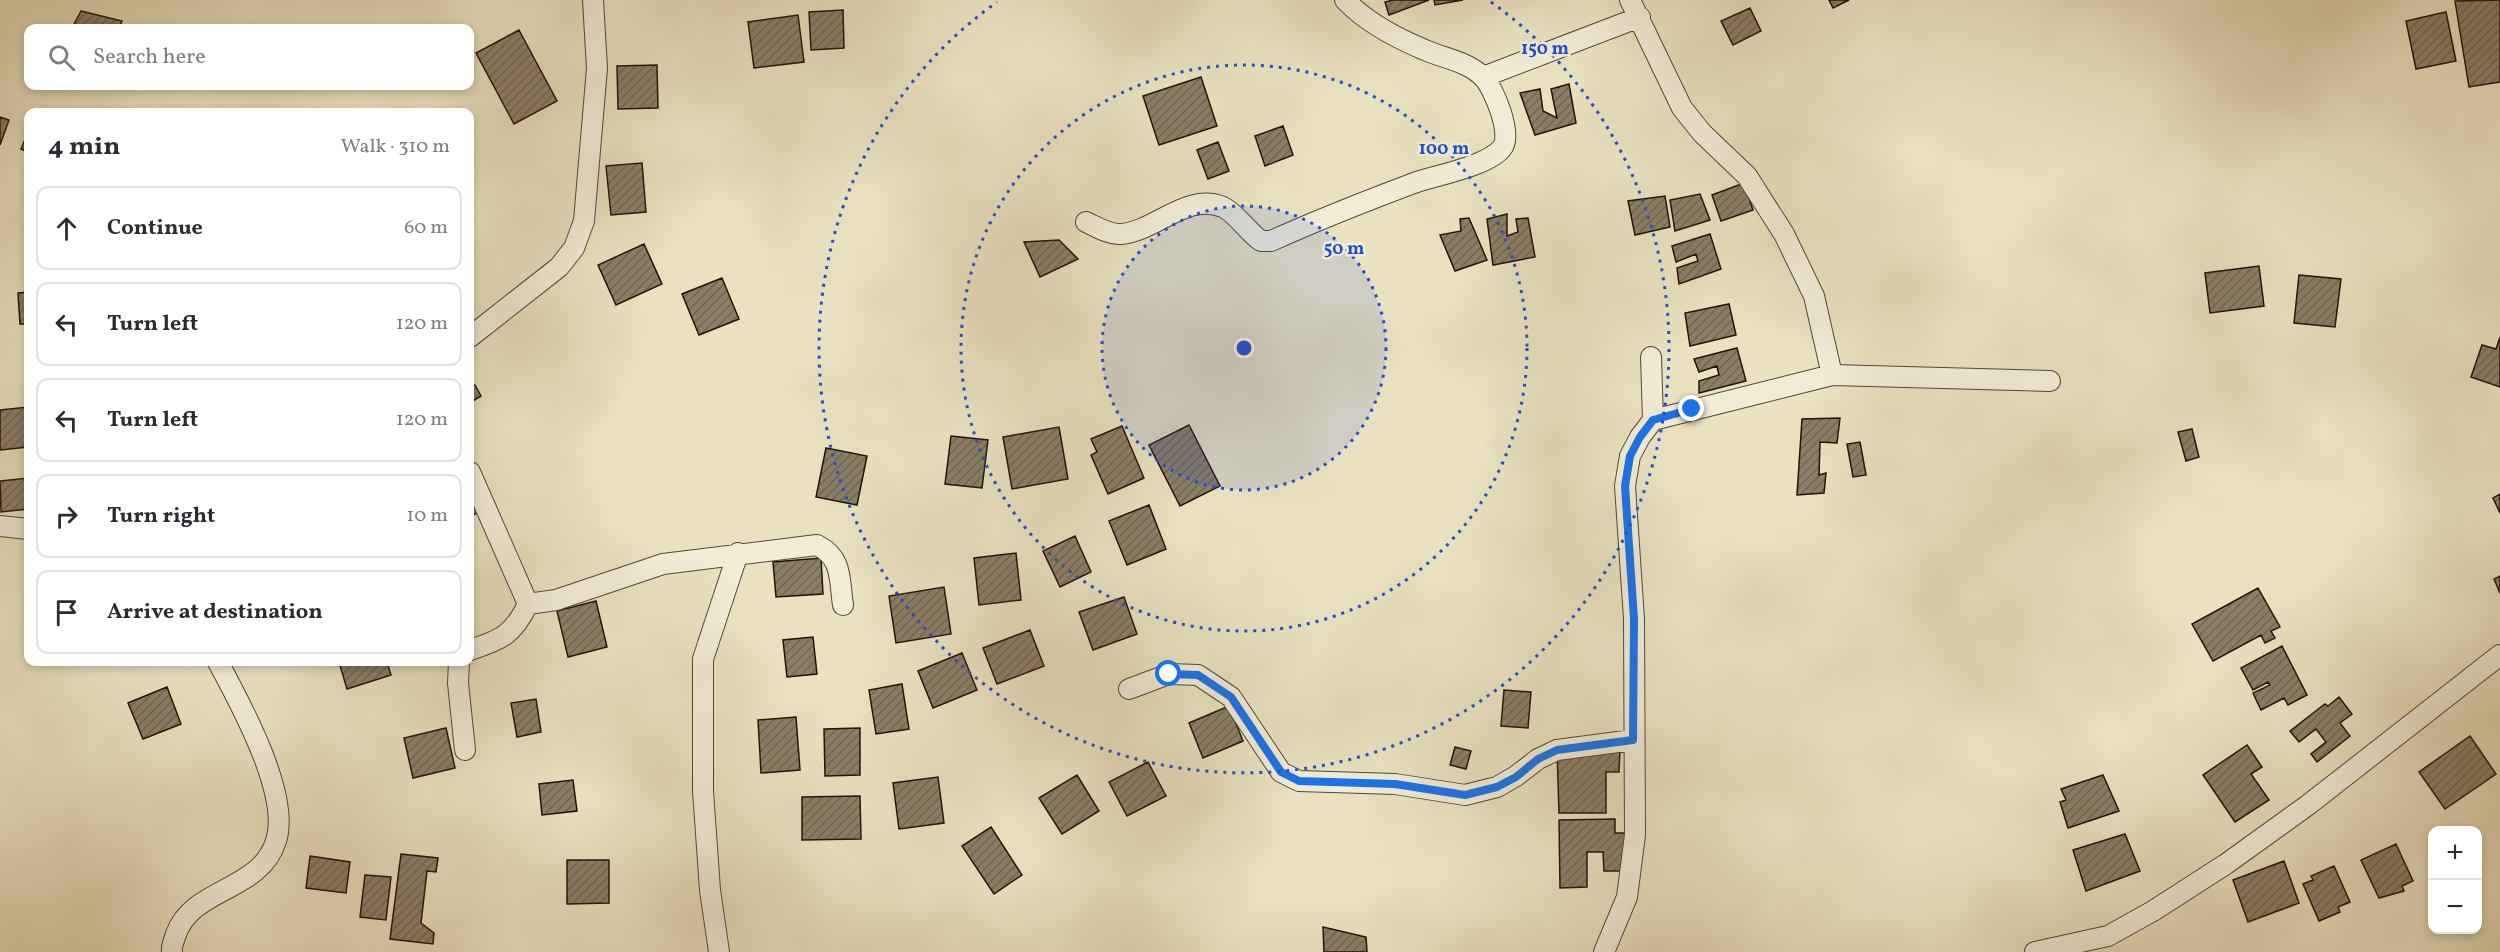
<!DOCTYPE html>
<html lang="en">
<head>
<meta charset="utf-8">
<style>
	body { margin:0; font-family:Vollkorn,serif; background:#f7f7f7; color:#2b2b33 }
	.controls { position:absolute; right:18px; bottom:18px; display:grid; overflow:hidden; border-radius:12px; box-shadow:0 3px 9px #0003 }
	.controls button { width:54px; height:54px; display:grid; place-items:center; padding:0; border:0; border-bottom:2px solid #e1e1e2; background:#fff; color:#2b2b33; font:30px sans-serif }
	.stop { position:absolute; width:18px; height:18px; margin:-14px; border:4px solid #1a73e8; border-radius:50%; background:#fff }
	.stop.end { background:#1a73e8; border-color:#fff; box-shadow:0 2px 6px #0008 }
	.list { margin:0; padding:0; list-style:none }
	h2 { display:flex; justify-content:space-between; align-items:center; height:78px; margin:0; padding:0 24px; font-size:26px }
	h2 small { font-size:20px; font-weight:400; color:#7c7c81 }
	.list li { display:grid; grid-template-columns:39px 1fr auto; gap:18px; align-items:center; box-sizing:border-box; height:84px; margin:0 12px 12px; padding:0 12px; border:2px solid #e1e1e2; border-radius:12px }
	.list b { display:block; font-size:22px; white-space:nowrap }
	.list em { font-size:20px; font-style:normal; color:#7c7c81 }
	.icon { flex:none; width:33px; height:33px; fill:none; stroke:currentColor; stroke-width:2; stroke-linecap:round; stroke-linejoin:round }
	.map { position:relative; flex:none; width:2500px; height:952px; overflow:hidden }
	.search { position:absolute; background:#fff; box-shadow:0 3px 9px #0003; left:24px; top:24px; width:450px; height:66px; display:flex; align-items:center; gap:15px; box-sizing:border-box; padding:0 21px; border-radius:12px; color:#7c7c81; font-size:22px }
	.panel { position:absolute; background:#fff; box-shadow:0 3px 9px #0003; left:24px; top:108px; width:450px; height:558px; border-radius:12px }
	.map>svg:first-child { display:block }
	.building { fill:url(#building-hatch); stroke:#231206; stroke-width:1.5 }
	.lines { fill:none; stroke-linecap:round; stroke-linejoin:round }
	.minor-casing { stroke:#544634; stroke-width:22 }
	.minor { stroke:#f1ecd6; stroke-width:20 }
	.route { stroke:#1a73e8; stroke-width:8 }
	.ring { fill:none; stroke:#1d4ed8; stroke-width:3; stroke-dasharray:3 6 }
	.centre { fill:#1d4ed8; stroke:#f1ecd6; stroke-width:3 }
	.ring-label { font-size:18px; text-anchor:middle; font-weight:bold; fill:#1d4ed8; stroke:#f1ecd6; stroke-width:5; stroke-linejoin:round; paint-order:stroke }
</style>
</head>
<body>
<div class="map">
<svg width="2500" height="952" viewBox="0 0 2500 952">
	<defs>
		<pattern id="building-hatch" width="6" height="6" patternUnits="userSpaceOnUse" patternTransform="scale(1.5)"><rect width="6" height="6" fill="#8a7e67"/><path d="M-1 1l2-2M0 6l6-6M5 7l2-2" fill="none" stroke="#706653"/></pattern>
	</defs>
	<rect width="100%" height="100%" fill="#e9e1c0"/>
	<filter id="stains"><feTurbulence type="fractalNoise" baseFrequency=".00333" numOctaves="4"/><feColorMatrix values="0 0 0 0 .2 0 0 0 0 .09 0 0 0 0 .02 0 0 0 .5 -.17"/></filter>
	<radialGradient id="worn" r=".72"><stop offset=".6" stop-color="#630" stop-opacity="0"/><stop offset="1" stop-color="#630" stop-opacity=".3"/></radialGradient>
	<path class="building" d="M 1393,0 L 1429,0 L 1389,15 L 1385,2 Z
		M 1434,0 L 1463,0 L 1435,5 Z
		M 1829,0 L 1849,0 L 1833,8 Z
		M 2500,0 L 2500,82 L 2469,87 L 2455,1 Z
		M 1750,8 L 1761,31 L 1733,45 L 1721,21 Z
		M 843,10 L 844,48 L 811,50 L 809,12 Z
		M 81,11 L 122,21 L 119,28 L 72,28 Z
		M 2446,12 L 2456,61 L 2416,69 L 2406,21 Z
		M 798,15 L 804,62 L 754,68 L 748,22 Z
		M 519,30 L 557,101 L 514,124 L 476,53 Z
		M 657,65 L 658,108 L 618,109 L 617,66 Z
		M 1201,77 L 1217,126 L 1159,145 L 1143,96 Z
		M 1569,84 L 1576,123 L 1535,135 L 1520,93 L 1540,89 L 1543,111 L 1557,118 L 1551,89 Z
		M 0,117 L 9,120 L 0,145 Z
		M 1283,126 L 1293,155 L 1265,166 L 1255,136 Z
		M 28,132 L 28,152 L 21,149 Z
		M 1218,142 L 1229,171 L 1208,179 L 1197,150 Z
		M 642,163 L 646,212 L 611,215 L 606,166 Z
		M 1744,183 L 1753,210 L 1721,221 L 1712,195 Z
		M 1700,194 L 1710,220 L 1675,231 L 1670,200 Z
		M 1665,196 L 1670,227 L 1635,235 L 1628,201 Z
		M 1507,214 L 1507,236 L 1518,232 L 1516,219 L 1528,218 L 1535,257 L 1493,265 L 1487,219 Z
		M 1469,218 L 1487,260 L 1455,271 L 1440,235 L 1461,231 L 1460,219 Z
		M 1710,234 L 1721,269 L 1679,284 L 1677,268 L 1698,261 L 1696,254 L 1676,262 L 1672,246 Z
		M 1059,240 L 1078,259 L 1040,277 L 1024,242 Z
		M 644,244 L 662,284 L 616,305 L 598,265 Z
		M 2259,266 L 2264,306 L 2210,313 L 2205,273 Z
		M 2299,275 L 2341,279 L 2335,327 L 2294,323 Z
		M 722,278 L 739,319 L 699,335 L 682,294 Z
		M 28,292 L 28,324 L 20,324 L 18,293 Z
		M 1729,304 L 1736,335 L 1690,346 L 1685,313 Z
		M 2500,337 L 2500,387 L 2471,377 L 2482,345 L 2496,349 Z
		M 1737,348 L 1746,381 L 1699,393 L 1699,381 L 1719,375 L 1717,366 L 1699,372 L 1694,359 Z
		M 475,385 L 481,396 L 470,403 L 470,386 Z
		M 28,407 L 28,447 L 0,450 L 0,410 Z
		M 1840,418 L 1837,443 L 1820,442 L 1819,475 L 1826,473 L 1824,493 L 1797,495 L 1802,419 Z
		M 1189,425 L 1220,486 L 1180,506 L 1149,445 Z
		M 1122,426 L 1144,478 L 1108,494 L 1091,455 L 1097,452 L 1091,439 Z
		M 1059,427 L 1068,479 L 1012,489 L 1003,437 Z
		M 2192,429 L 2199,457 L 2186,461 L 2178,432 Z
		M 951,436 L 988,440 L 982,488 L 945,484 Z
		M 1860,442 L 1866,475 L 1853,477 L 1847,444 Z
		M 826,448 L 867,456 L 857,505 L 816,497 Z
		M 28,478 L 28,509 L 1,512 L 0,481 Z
		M 470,486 L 479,512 L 470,516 Z
		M 2500,494 L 2500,513 L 2493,498 Z
		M 1149,505 L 1166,549 L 1127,565 L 1109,521 Z
		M 1075,536 L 1091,572 L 1060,587 L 1043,551 Z
		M 1016,553 L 1021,600 L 979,605 L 974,558 Z
		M 821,558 L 823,594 L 776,597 L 773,562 Z
		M 2500,576 L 2500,593 L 2494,579 Z
		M 944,587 L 951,634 L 896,643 L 889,596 Z
		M 2258,588 L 2280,627 L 2271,631 L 2275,638 L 2265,643 L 2261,635 L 2213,661 L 2192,624 Z
		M 1124,597 L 1137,634 L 1093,650 L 1079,612 Z
		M 596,601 L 607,647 L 568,657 L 557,611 Z
		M 1030,630 L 1044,666 L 997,684 L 983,648 Z
		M 813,637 L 817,674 L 787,677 L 783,640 Z
		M 2282,646 L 2307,695 L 2288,705 L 2284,698 L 2261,710 L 2253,693 L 2270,685 L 2268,682 L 2253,690 L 2241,668 Z
		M 962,653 L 977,690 L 933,708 L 918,671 Z
		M 339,662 L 387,662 L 391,675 L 347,689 Z
		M 902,684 L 909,729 L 876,734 L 869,690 Z
		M 167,687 L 181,724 L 143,739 L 128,703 Z
		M 1504,690 L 1531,692 L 1528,728 L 1501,726 Z
		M 2339,697 L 2352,714 L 2340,723 L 2350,736 L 2317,762 L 2311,754 L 2326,742 L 2316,729 L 2299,742 L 2290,731 L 2325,704 L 2328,706 Z
		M 536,699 L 541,732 L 517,737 L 511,703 Z
		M 1229,706 L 1243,741 L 1203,758 L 1189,723 Z
		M 796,717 L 800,770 L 761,773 L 758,720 Z
		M 446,728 L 455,768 L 413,778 L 404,738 Z
		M 860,728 L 860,775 L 825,776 L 824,729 Z
		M 2470,736 L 2496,774 L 2445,809 L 2419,772 Z
		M 2247,745 L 2262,767 L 2251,774 L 2269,800 L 2235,822 L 2203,775 Z
		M 1455,747 L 1471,751 L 1466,769 L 1450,765 Z
		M 1557,750 L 1620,750 L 1619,772 L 1606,772 L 1606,813 L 1559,813 Z
		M 1148,762 L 1166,796 L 1127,816 L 1109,782 Z
		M 1077,775 L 1099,811 L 1062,834 L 1039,798 Z
		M 2103,775 L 2119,811 L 2068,828 L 2060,802 L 2066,800 L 2061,789 Z
		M 938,777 L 944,823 L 899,829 L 893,783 Z
		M 573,780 L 577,811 L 542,815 L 539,784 Z
		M 860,796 L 861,839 L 802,840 L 802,797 Z
		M 1615,819 L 1615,833 L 1625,833 L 1626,871 L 1604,871 L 1603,852 L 1587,852 L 1587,887 L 1560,888 L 1559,820 Z
		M 991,827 L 1022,875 L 994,894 L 962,846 Z
		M 2125,834 L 2140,871 L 2086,891 L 2073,850 Z
		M 2396,844 L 2413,881 L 2402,886 L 2404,891 L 2379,898 L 2361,860 Z
		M 401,854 L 438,858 L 436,872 L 427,871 L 421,923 L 434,933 L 433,944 L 390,939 Z
		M 310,856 L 350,862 L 346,893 L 306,888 Z
		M 567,860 L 609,860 L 609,903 L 567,904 Z
		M 2284,861 L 2299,903 L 2248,922 L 2233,880 Z
		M 2334,866 L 2350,902 L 2338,907 L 2340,912 L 2319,921 L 2303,884 L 2313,880 L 2311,876 Z
		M 365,875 L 391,877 L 386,920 L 360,917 Z
		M 1323,927 L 1366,937 L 1367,952 L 1324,952 Z"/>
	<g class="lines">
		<g class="minor-casing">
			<path id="minor" d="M 1630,0 L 1682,108 L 1702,133 L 1747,176 L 1784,234 L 1814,296 L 1832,375
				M 1483,77 L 1640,17
				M 1086,222 C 1097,227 1110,235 1121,234 C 1156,231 1187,192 1223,207 C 1237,214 1248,232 1261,241 L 1271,241 C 1318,220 1366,201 1414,183 C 1437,175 1488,166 1502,148 C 1513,135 1494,88 1483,77 C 1469,62 1443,58 1425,50 C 1396,38 1367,23 1345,0
				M 470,337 L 559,267 L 574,248 L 584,221 L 597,68 L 593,0
				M 1651,357 L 1653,420
				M 470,472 L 528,604 L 556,600 L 663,564 L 817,545 C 843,558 839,579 843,605
				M 0,526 L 28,529
				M 470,650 C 501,640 513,635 528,604
				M 459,662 L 458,683 L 465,750
				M 1129,689 L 1169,674 L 1198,675 L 1231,697 L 1281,772 L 1299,781 L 1395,784 L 1465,795 L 1497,787 L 1516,776 L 1538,759 L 1557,750 L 1633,740
				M 172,952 C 171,946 174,941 176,934 C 193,887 260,892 276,841 C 291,795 240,703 218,662
				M 719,952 L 710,890 L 703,791 L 703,659 L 738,553
				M 1604,952 L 1627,897 L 1635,835 L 1634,619 L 1625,486 L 1630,456 L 1640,437 L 1653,420 L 1832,375 L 2050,381
				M 2035,952 L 2108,936 L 2153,911 L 2226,864 L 2308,805 L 2500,655"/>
		</g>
		<use href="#minor" class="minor"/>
	</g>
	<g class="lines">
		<path class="route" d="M 1169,674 L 1198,675 L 1231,697 L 1281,772 L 1299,781 L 1395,784 L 1465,795 L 1497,787 L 1516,777 L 1538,759 L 1557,750 L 1633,740 L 1634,619 L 1625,486 L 1630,456 L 1640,437 L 1653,420 L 1692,409"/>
	</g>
	<circle cx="1244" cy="348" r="142" fill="#1d4ed8" fill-opacity=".12"/>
	<g class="ring">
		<circle cx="1244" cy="348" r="142"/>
		<circle cx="1244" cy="348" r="283"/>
		<path d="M1491 2A425 425 0 1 1 997 2"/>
	</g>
	<circle cx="1244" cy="348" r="9" class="centre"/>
	<g class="ring-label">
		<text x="1545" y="54">150 m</text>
		<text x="1444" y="154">100 m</text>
		<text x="1344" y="254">50 m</text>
	</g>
	<rect width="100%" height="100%" filter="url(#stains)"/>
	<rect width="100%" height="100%" fill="url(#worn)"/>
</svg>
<div class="controls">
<button>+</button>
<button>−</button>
</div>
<div class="stop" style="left:1169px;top:674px"></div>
<div class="stop end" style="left:1692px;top:409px"></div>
<div class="search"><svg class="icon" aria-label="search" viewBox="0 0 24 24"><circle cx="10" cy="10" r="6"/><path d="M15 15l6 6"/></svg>Search here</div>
<section class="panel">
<h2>4 min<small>Walk · 310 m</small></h2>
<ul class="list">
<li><svg class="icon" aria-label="ahead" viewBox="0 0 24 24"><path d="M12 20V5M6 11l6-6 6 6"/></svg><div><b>Continue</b></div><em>60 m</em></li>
<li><svg class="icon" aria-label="left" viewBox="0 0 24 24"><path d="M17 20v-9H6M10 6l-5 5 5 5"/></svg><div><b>Turn left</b></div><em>120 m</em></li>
<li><svg class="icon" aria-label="left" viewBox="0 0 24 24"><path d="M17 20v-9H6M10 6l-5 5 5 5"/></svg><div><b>Turn left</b></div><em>120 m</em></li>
<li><svg class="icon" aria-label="right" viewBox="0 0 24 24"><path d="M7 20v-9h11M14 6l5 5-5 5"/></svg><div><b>Turn right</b></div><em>10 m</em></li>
<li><svg class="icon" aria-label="arrive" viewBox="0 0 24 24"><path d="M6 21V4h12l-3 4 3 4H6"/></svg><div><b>Arrive at destination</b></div></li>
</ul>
</section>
</div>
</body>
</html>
